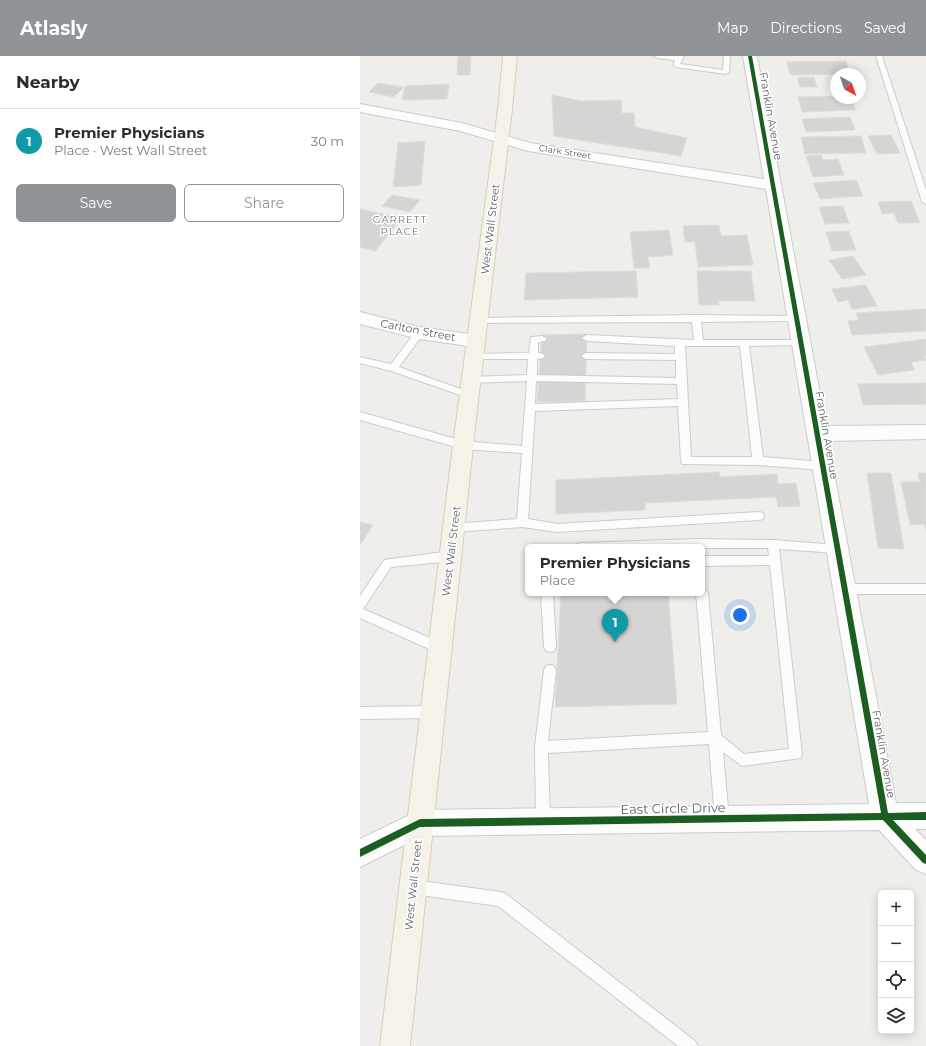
<!DOCTYPE html>
<html lang="en">
<head>
<meta charset="utf-8">
<style>
	body { margin:0; font-family:Montserrat,sans-serif; background:#f2f2f3; color:#2b2b33 }
	.controls { position:absolute; right:12px; bottom:12px; display:grid; overflow:hidden; border-radius:6px; box-shadow:0 2px 10px #0003 }
	.controls button { width:36px; height:36px; display:grid; place-items:center; padding:0; border:0; border-bottom:1px solid #e1e1e2; background:#fff; color:#2b2b33; font:20px sans-serif }
	.compass { position:absolute; left:470px; top:12px; width:36px; height:36px; border-radius:50%; background:#fff; box-shadow:0 2px 10px #0003; rotate:140deg }
	.you { position:absolute; left:380px; top:559px; width:14px; height:14px; margin:-10px; border:3px solid #fff; border-radius:50%; background:#1a73e8; box-shadow:0 0 0 6px #1a73e833 }
	.badge { display:grid; place-items:center; width:26px; height:26px; border-radius:50%; background:#919496; color:#fff; font-size:13px; font-weight:700 }
	.pin { position:absolute; translate:-50% -33px; filter:drop-shadow(0 1px 2px #0008) }
	.pin::after { content:''; position:absolute; top:21px; width:14px; height:12px; background:inherit; clip-path:polygon(0 0,100% 0,50% 100%) }
	.popup { position:absolute; left:165px; top:488px; width:180px; height:52px; box-sizing:border-box; display:grid; place-content:center; border-radius:6px; background:#fff; filter:drop-shadow(0 1px 3px #0005); font-size:13px; white-space:nowrap; color:#7c7c81 }
	.popup b { font-size:15px; color:#2b2b33 }
	.popup::after { content:''; position:absolute; left:50%; top:100%; margin-left:-8px; border:8px solid transparent; border-top-color:#fff }
	.list { margin:0; padding:0; list-style:none }
	h2 { display:flex; justify-content:space-between; align-items:center; height:52px; margin:0; padding:0 16px; font-size:17px }
	h2 small { font-size:13px; font-weight:400; color:#7c7c81 }
	.list li { display:grid; grid-template-columns:26px 1fr auto; gap:12px; align-items:center; box-sizing:border-box; height:64px; padding:0 16px; border-top:1px solid #e1e1e2 }
	.list b { display:block; font-size:15px; white-space:nowrap }
	.list p { margin:0; font-size:13px; white-space:nowrap; color:#7c7c81 }
	.list em { font-size:13px; font-style:normal; color:#7c7c81 }
	.actions { display:flex; gap:8px; padding:12px 16px }
	.actions a { flex:1; padding:9px 0; border:1px solid #919496; border-radius:6px; text-align:center; font-size:14px; color:#919496 }
	.actions .main { background:#919496; color:#fff }
	.icon { flex:none; width:22px; height:22px; fill:none; stroke:currentColor; stroke-width:2; stroke-linecap:round; stroke-linejoin:round }
	.map { position:relative; flex:none; width:566px; height:990px; overflow:hidden }
	header { display:flex; align-items:center; gap:24px; box-sizing:border-box; height:56px; padding:0 20px; background:#919496; color:#fff }
	header strong { font-size:19px }
	nav { display:flex; gap:22px; margin-inline-start:auto; font-size:14px }
	main { display:flex }
	aside { flex:1; background:#fff }
	.map>svg:first-child { display:block }
	.building { fill:#d6d5d3; stroke:#deddd9 }
	.lines { fill:none; stroke-linecap:round; stroke-linejoin:round }
	.service-casing { stroke:#cbcccc; stroke-width:2 }
	.minor-casing { stroke:#cbcccc; stroke-width:2 }
	.primary-casing { stroke:#d7ceb8; stroke-width:2 }
	.service { fill:#fdfcfc; fill-rule:evenodd }
	.minor { fill:#fdfcfc; fill-rule:evenodd }
	.primary { fill:#f4f2e9; fill-rule:evenodd }
	.cycleway-casing { stroke:#fff; stroke-width:2 }
	.cycleway { fill:#1b5e20; fill-rule:evenodd }
	.labels { text-anchor:middle; stroke-width:3; stroke-linejoin:round; paint-order:stroke }
	.far-street-label { font-size:9px; fill:#5f6368; stroke:#fff }
	.far-neighbourhood-label { font-size:10px; letter-spacing:1px; fill:#70757a; stroke:#fff }
	.street-label { font-size:11px; fill:#5f6368; stroke:#fff }
	.near-street-label { font-size:13px; fill:#5f6368; stroke:#fff }
</style>
</head>
<body>
<header>
<strong>Atlasly</strong>
<nav><a>Map</a><a>Directions</a><a>Saved</a></nav>
</header>
<main>
<aside>
<h2>Nearby<small></small></h2>
<ul class="list">
<li><span class="badge" style="background:#0f9aa8">1</span><div><b>Premier Physicians</b><p>Place · West Wall Street</p></div><em>30 m</em></li>
</ul>
<div class="actions"><a class="main">Save</a><a>Share</a></div>
</aside>
<div class="map">
<svg width="566" height="990" viewBox="0 0 566 990">
	<rect width="100%" height="100%" fill="#efeeea"/>
	<path class="building" d="M 98,0 L 111,0 L 110,19 L 97,19 Z
		M 486,5 L 489,18 L 430,19 L 427,6 Z
		M 454,21 L 457,31 L 440,31 L 437,22 Z
		M 18,27 L 44,31 L 34,41 L 9,36 Z
		M 89,28 L 87,43 L 42,44 L 45,30 Z
		M 192,39 L 221,45 L 261,44 L 262,57 L 274,57 L 275,71 L 327,82 L 321,100 L 194,80 Z
		M 476,40 L 476,42 L 491,42 L 496,54 L 442,56 L 438,41 Z
		M 490,61 L 495,74 L 446,76 L 442,63 Z
		M 531,79 L 540,97 L 517,98 L 508,80 Z
		M 501,80 L 506,97 L 445,98 L 441,81 Z
		M 65,85 L 61,129 L 33,131 L 38,87 Z
		M 461,99 L 463,104 L 478,103 L 484,119 L 453,121 L 446,100 Z
		M 496,124 L 503,140 L 460,143 L 453,127 Z
		M 32,139 L 60,144 L 50,156 L 22,150 Z
		M 551,145 L 560,167 L 538,167 L 534,157 L 522,158 L 518,146 Z
		M 483,150 L 489,167 L 465,168 L 459,151 Z
		M 0,153 L 42,162 L 15,195 L 0,191 Z
		M 359,169 L 361,180 L 387,179 L 393,209 L 338,211 L 335,186 L 325,186 L 323,170 Z
		M 309,174 L 313,199 L 288,201 L 290,212 L 274,212 L 270,176 Z
		M 489,175 L 496,194 L 472,195 L 466,176 Z
		M 493,200 L 506,219 L 482,223 L 469,204 Z
		M 276,215 L 278,241 L 164,244 L 166,217 Z
		M 337,215 L 391,215 L 395,245 L 358,245 L 359,249 L 339,249 Z
		M 506,229 L 517,250 L 492,253 L 488,244 L 478,246 L 472,233 Z
		M 566,253 L 566,275 L 492,279 L 488,265 L 499,264 L 496,257 Z
		M 227,278 L 225,345 L 177,346 L 182,279 Z
		M 566,283 L 566,300 L 564,300 L 566,304 L 551,306 L 554,314 L 518,319 L 504,291 Z
		M 566,327 L 566,348 L 503,349 L 498,328 Z
		M 359,416 L 360,421 L 417,418 L 418,428 L 436,427 L 440,450 L 418,451 L 416,441 L 285,447 L 285,454 L 196,458 L 196,424 Z
		M 507,417 L 531,417 L 544,493 L 518,492 Z
		M 558,417 L 566,417 L 566,476 L 564,468 L 550,469 L 541,426 L 560,426 Z
		M 0,466 L 13,469 L 0,489 Z
		M 201,537 L 308,537 L 317,648 L 195,651 Z"/>
	<g class="lines">
		<g class="service-casing">
			<path id="service" d="M 294,0 L 324,0 L 320,8 L 363,14 L 364,0 L 370,0 L 369,16 L 366,18 L 316,11 L 313,9 L 315,4 L 297,2 Z
				M 516,0 L 522,0 L 566,134 L 566,148 L 562,146 Z
				M 336,259 L 439,260 L 440,262 L 439,264 L 436,265 L 341,266 L 343,284 L 443,284 L 445,286 L 440,289 L 389,290 L 403,401 L 462,406 L 466,407 L 467,410 L 466,413 L 462,414 L 398,409 L 322,408 L 321,405 L 318,350 L 175,355 L 168,463 L 197,468 L 399,456 L 403,457 L 404,460 L 403,463 L 399,464 L 197,476 L 162,471 L 94,476 L 90,475 L 89,472 L 90,469 L 94,468 L 157,463 L 162,397 L 103,393 L 0,364 L 0,356 L 103,385 L 162,390 L 167,325 L 111,327 L 106,324 L 111,321 L 167,319 L 168,303 L 114,303 L 111,302 L 109,300 L 111,298 L 169,297 L 171,281 L 182,280 L 187,283 L 185,285 L 178,286 L 178,297 L 183,298 L 185,300 L 183,302 L 177,303 L 177,319 L 316,322 L 316,304 L 226,303 L 221,300 L 226,297 L 315,298 L 315,290 L 227,285 L 222,282 L 227,279 L 334,284 L 332,266 L 118,267 L 115,266 L 114,264 L 115,262 ZM 325,290 L 380,290 L 392,401 L 331,401 ZM 176,325 L 317,328 L 318,343 L 175,348 Z
				M 59,274 L 64,277 L 39,311 L 112,337 L 114,339 L 112,341 L 106,341 L 31,315 L 0,307 L 0,301 L 31,308 L 56,275 Z
				M 338,483 L 413,484 L 477,489 L 481,490 L 482,493 L 481,496 L 477,497 L 419,493 L 442,698 L 441,702 L 382,710 L 363,696 L 369,763 L 367,768 L 362,770 L 357,768 L 355,763 L 349,688 L 188,697 L 190,765 L 188,770 L 183,772 L 178,770 L 176,765 L 175,691 L 184,614 L 186,610 L 190,609 L 194,610 L 196,614 L 188,685 L 348,676 L 336,537 L 342,537 L 342,532 L 346,534 L 348,537 L 361,679 L 384,698 L 429,693 L 410,509 L 342,510 L 342,500 L 409,500 L 408,492 L 343,492 L 342,494 L 342,491 L 216,491 L 217,488 L 221,487 Z
				M 91,495 L 95,497 L 97,500 L 95,503 L 91,505 L 31,511 L 3,553 L 84,588 L 86,592 L 84,596 L 80,597 L 76,596 L 0,562 L 0,540 L 24,504 Z
				M 484,528 L 566,528 L 566,538 L 484,538 L 480,536 L 478,533 L 480,530 Z
				M 181,537 L 193,537 L 196,591 L 194,595 L 190,596 L 186,595 L 184,591 Z
				M 73,650 L 77,652 L 79,656 L 77,660 L 73,662 L 0,663 L 0,651 Z
				M 53,824 L 141,836 L 146,838 L 335,985 L 338,990 L 318,990 L 138,850 L 53,838 L 48,836 L 46,831 L 48,826 Z"/>
		</g>
		<g class="minor-casing">
			<path id="minor" d="M 383,0 L 397,0 L 466,370 L 566,369 L 566,383 L 468,385 L 536,747 L 566,747 L 566,773 L 555,773 L 566,784 L 566,818 L 556,814 L 519,774 L 62,780 L 0,811 L 0,783 L 60,754 L 509,748 L 406,133 L 168,95 L 100,75 L 0,56 L 0,48 L 102,67 L 170,87 L 404,123 Z
				M 0,256 L 59,271 L 116,279 L 122,281 L 125,285 L 122,289 L 116,291 L 59,283 L 0,268 Z"/>
		</g>
		<g class="primary-casing">
			<path id="primary" d="M 143,0 L 157,0 L 152,53 L 113,389 L 50,990 L 20,990 L 93,389 L 138,53 Z"/>
		</g>
		<use href="#service" class="service"/>
		<use href="#minor" class="minor"/>
		<use href="#primary" class="primary"/>
		<g class="cycleway-casing">
			<path id="cycleway" d="M 388,0 L 392,0 L 528,757 L 566,756 L 566,764 L 533,764 L 566,799 L 566,808 L 563,807 L 523,764 L 60,771 L 0,801 L 0,793 L 60,763 L 521,757 Z"/>
		</g>
		<use href="#cycleway" class="cycleway"/>
	</g>
	<g class="labels">
		<g class="far-street-label">
			<text transform="translate(205 96) rotate(9)" y="3">Clark Street</text>
		</g>
		<g class="far-neighbourhood-label">
			<text x="40" y="167">GARRETT<tspan x="40" dy="12">PLACE</tspan></text>
		</g>
		<g class="street-label">
			<text transform="translate(411 60) rotate(80)" y="4">Franklin Avenue</text>
			<text transform="translate(130 173) rotate(-83)" y="4">West Wall Street</text>
			<text transform="translate(58 274) rotate(11)" y="4">Carlton Street</text>
			<text transform="translate(467 379) rotate(80)" y="4">Franklin Avenue</text>
			<text transform="translate(91 495) rotate(-83)" y="4">West Wall Street</text>
			<text transform="translate(524 698) rotate(80)" y="4">Franklin Avenue</text>
			<text transform="translate(53 829) rotate(-84)" y="4">West Wall Street</text>
		</g>
		<g class="near-street-label">
			<text transform="translate(313 752) rotate(-1)" y="5">East Circle Drive</text>
		</g>
	</g>
</svg>
<div class="controls">
<button>+</button>
<button>−</button>
<button><svg class="icon" aria-label="locate" viewBox="0 0 24 24"><circle cx="12" cy="12" r="6"/><path d="M12 2v4M12 18v4M2 12h4M18 12h4"/></svg></button>
<button><svg class="icon" aria-label="layers" viewBox="0 0 24 24"><path d="M12 4l9 5-9 5-9-5zM3 14l9 5 9-5"/></svg></button>
</div>
<svg class="compass" viewBox="-18 -18 36 36"><path d="M0-13l5 13h-10z" fill="#e53935"/><path d="M0 13l5-13h-10z" fill="#7c7c81"/></svg>
<div class="you"></div>
<div class="pin badge" style="left:255px;top:586px;background:#0f9aa8">1</div>
<div class="popup"><b>Premier Physicians</b>Place</div>
</div>
</main>
</body>
</html>
